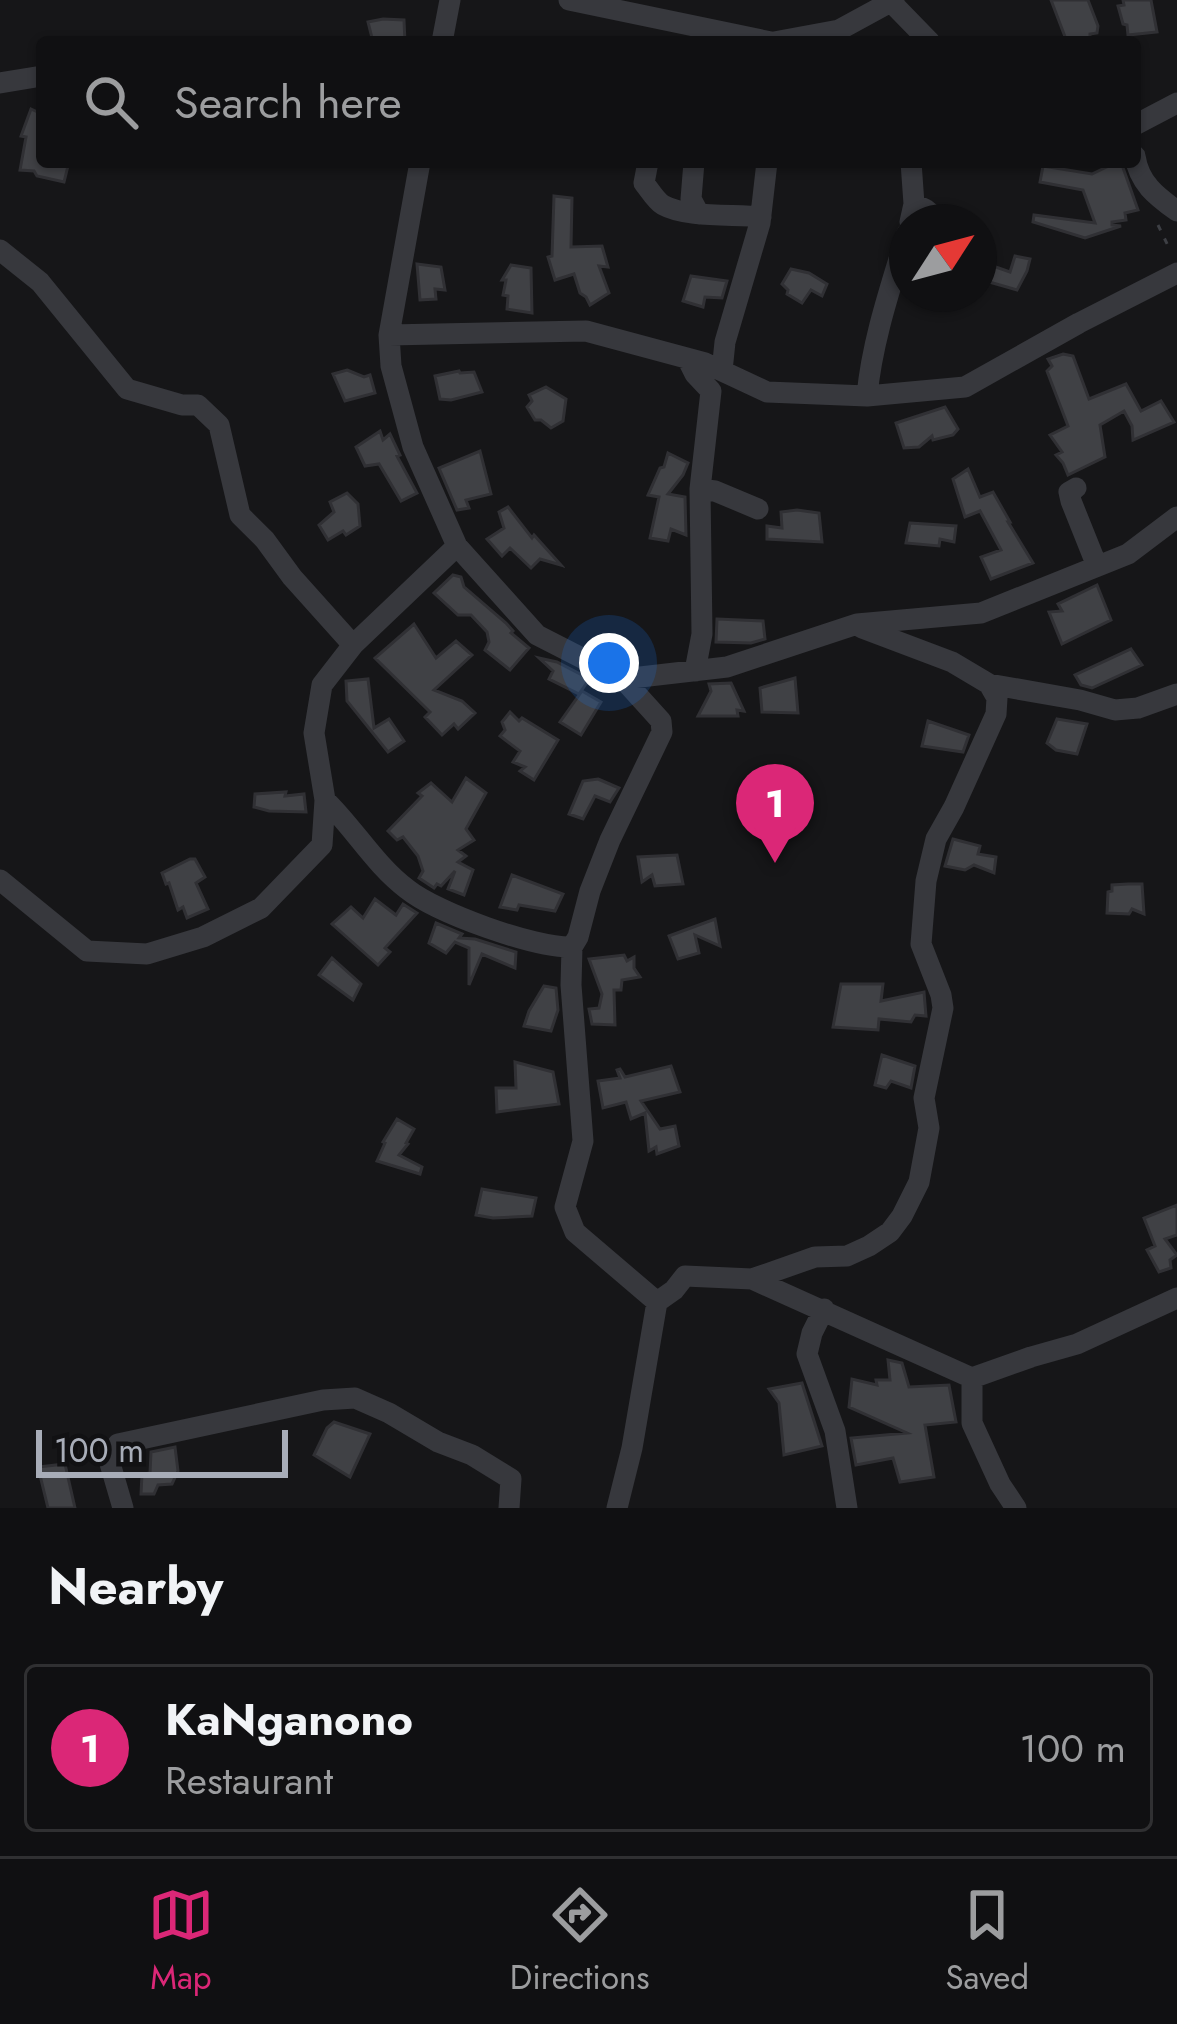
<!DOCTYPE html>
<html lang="en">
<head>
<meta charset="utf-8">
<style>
	body { margin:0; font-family:Jost,sans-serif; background:#19191b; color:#f1f3f6 }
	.compass { position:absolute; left:889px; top:204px; width:108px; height:108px; border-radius:50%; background:#101012; box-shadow:0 3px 9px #0004; rotate:54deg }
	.scale { position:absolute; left:36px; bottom:30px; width:252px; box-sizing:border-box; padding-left:12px; border:6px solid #a8adb8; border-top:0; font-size:33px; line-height:42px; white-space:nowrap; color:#a8adb8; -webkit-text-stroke:9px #111113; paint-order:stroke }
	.you { position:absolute; left:609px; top:663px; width:42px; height:42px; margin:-30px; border:9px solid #fff; border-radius:50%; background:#1a73e8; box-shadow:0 0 0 18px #1a73e833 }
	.badge { display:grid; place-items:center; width:78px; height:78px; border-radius:50%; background:#db2777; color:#fff; font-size:39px; font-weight:700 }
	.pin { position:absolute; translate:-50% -99px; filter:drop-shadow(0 3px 6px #0008) }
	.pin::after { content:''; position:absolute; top:63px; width:42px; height:36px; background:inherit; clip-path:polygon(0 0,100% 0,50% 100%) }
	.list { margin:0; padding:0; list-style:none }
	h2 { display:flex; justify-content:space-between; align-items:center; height:156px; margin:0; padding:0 48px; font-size:51px }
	h2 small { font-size:39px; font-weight:400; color:#9c9d9f }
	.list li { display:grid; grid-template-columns:78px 1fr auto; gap:36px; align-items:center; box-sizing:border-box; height:168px; margin:0 24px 24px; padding:0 24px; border:3px solid #303032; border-radius:12px }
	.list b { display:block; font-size:45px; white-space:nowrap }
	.list p { margin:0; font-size:39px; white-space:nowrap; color:#9c9d9f }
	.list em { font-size:39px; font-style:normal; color:#9c9d9f }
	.icon { flex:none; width:66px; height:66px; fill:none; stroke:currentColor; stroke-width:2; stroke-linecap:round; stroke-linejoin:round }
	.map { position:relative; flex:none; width:1177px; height:1508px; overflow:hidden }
	.search { position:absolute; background:#101012; box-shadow:0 3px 9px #0004; left:36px; right:36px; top:36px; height:132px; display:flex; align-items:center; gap:30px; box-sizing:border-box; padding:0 42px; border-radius:12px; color:#9c9d9f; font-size:45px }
	.sheet { height:348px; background:#101012 }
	nav { display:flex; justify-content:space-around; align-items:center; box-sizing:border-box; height:168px; border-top:3px solid #303032; background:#101012; font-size:33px; color:#9c9d9f }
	nav a { display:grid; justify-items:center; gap:6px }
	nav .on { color:#db2777 }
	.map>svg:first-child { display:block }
	.building { fill:#404145; stroke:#303034; stroke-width:3 }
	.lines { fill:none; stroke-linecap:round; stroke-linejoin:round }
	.path { stroke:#3d3f44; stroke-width:3; stroke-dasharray:6 9; stroke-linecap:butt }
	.minor { stroke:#37383d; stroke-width:21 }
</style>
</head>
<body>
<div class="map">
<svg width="1177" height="1508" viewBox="0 0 1177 1508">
	<rect width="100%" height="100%" fill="#161618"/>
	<path class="building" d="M 1051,0 L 1088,0 L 1098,26 L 1097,33 L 1090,34 L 1090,42 L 1067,42 Z
		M 1123,0 L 1151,0 L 1157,32 L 1128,35 L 1127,25 L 1123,24 L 1118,6 L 1124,5 Z
		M 383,19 L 404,20 L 405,42 L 373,42 L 368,22 Z
		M 31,109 L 42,114 L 42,162 L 69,162 L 64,182 L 37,176 L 34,171 L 20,170 L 26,137 L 21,136 Z
		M 1117,162 L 1121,162 L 1138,210 L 1125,213 L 1126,220 L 1112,222 L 1112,225 L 1121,226 L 1085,238 L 1033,222 L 1034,215 L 1095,223 L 1083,190 L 1040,182 L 1043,166 L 1092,174 Z
		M 554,196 L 572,198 L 571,247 L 602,246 L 608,267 L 599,266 L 609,293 L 590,305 L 586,297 L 580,293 L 574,274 L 555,280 L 548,257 L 552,256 Z
		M 1015,256 L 1030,259 L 1027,271 L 1017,290 L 979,279 L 979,261 L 1010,272 Z
		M 417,264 L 441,267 L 445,290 L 435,289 L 436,299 L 420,300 Z
		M 511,265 L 531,268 L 532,313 L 507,309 L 508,296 L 503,295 L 506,280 L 502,280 Z
		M 791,269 L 809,273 L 827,284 L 822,296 L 811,290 L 802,303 L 787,294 L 788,290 L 782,284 Z
		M 691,276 L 727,281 L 722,298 L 705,297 L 703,307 L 683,301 Z
		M 1063,354 L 1073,356 L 1089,399 L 1126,384 L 1141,411 L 1161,401 L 1174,422 L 1133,440 L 1132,426 L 1124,411 L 1100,425 L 1105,457 L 1068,475 L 1063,463 L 1056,455 L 1062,452 L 1050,435 L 1068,426 L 1047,371 L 1052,366 L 1048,359 Z
		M 347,370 L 364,377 L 370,375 L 375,393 L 345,401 L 333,374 Z
		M 459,371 L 460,373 L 474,372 L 482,392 L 451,400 L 440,399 L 435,376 Z
		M 546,387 L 566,399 L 563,421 L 551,428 L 541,420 L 535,420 L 527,407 L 532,401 L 529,395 Z
		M 945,407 L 958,429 L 953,435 L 933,440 L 932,436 L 919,447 L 904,448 L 896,423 Z
		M 380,431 L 383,440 L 390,434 L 400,455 L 397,456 L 417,493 L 401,501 L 379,464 L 365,466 L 356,447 Z
		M 480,451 L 491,494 L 466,500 L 469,508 L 457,510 L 439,468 Z
		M 668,453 L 688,463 L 683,475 L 668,494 L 685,497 L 686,535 L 671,529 L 668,541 L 650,538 L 659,497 L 648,495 L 660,468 L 664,467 Z
		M 968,469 L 980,497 L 993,492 L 1010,522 L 1008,522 L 1033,563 L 991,579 L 981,557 L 1001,550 L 980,511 L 965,517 L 953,479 Z
		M 347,493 L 358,504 L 360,526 L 346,535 L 343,531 L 328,540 L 319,525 L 334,512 L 330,502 Z
		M 508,507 L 532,538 L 534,535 L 561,565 L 540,559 L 531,568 L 510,548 L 502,556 L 487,539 L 504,528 L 499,512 Z
		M 797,510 L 819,513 L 822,542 L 767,539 L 767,526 L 782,528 L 781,512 Z
		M 910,523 L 956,526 L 954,542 L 940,539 L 939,546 L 906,543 Z
		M 453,575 L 461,577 L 464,587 L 506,623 L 513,631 L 511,633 L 529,648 L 510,670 L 485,650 L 489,642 L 487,632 L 471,615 L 458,615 L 434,593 Z
		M 1097,585 L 1111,620 L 1062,644 L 1049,612 L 1062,611 L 1058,604 Z
		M 717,619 L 763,621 L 765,639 L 751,643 L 716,642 Z
		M 414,624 L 436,658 L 456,641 L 472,655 L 434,690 L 462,701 L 475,713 L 458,729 L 454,724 L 442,735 L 425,717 L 430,712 L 375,658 Z
		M 1131,649 L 1142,665 L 1092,688 L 1081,685 L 1075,675 Z
		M 539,658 L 557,662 L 582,675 L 588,681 L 579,694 L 549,679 L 553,671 Z
		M 795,678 L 798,713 L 762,712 L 760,688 Z
		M 368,679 L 374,728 L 389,719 L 404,741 L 388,752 L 347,701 L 346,681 Z
		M 731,683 L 744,711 L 737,710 L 738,716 L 698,716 L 711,691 L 709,684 Z
		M 582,691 L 601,702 L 581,735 L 560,722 Z
		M 510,712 L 519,721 L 522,718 L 558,740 L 534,780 L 520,771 L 525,767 L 513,762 L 520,751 L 500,736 L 505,730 L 502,722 Z
		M 1057,719 L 1087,724 L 1077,754 L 1056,750 L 1047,743 Z
		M 928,721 L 969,735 L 963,752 L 922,746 Z
		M 466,778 L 486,793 L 466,829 L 474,840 L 458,850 L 466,856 L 458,862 L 473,870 L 464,895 L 448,889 L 455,871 L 441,886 L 437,884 L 434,888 L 419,878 L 423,871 L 418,856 L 403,837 L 397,840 L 388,831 L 422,796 L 418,793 L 431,783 L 452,802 Z
		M 598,779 L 619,788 L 610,802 L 595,796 L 583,819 L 569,814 L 583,781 Z
		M 286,792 L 285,796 L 304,794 L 306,812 L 269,811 L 254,807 L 255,794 Z
		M 953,839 L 980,846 L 978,854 L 996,857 L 994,873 L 974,865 L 965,870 L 945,866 Z
		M 677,855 L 683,884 L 655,886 L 652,875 L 642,882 L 638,857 Z
		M 190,859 L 195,859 L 205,877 L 196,883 L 208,909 L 187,918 L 183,907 L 178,910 L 169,883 L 166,884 L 162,873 Z
		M 512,875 L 563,894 L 555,911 L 519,905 L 517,910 L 500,907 Z
		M 1128,884 L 1142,884 L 1144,914 L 1132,909 L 1129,914 L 1107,913 L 1108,892 L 1112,891 L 1112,885 Z
		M 375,899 L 396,915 L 403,904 L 417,913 L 385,948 L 390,952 L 378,965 L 332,924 L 351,907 L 363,918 Z
		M 715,919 L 720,946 L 695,935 L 699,953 L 678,959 L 669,936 Z
		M 436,923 L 462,934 L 459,938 L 475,939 L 516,952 L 515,968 L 482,954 L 469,985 L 469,948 L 455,942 L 446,953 L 429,943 Z
		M 624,955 L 627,961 L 634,957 L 634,968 L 640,977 L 622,980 L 621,990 L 614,990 L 615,1025 L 592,1024 L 589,1009 L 599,1008 L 602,994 L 589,959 Z
		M 332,958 L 361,984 L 353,1000 L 319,975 Z
		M 841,984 L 883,984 L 881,1001 L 924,992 L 926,1016 L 915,1015 L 911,1022 L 879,1019 L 878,1030 L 833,1027 Z
		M 544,986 L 556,988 L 558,1010 L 551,1031 L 524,1026 L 529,1011 Z
		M 882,1055 L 915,1066 L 911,1088 L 891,1081 L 886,1088 L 875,1085 Z
		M 515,1062 L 553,1072 L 559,1104 L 497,1112 L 496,1088 L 516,1088 Z
		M 671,1066 L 680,1092 L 641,1101 L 660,1129 L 675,1126 L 679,1146 L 657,1154 L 656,1147 L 649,1151 L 645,1113 L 631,1119 L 626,1102 L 603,1108 L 598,1081 L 620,1078 L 617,1070 L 620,1069 L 625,1077 Z
		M 397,1119 L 414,1129 L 406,1143 L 408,1144 L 399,1155 L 422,1167 L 420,1174 L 377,1161 L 385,1143 L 383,1142 Z
		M 482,1189 L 536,1198 L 532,1216 L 493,1218 L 476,1215 Z
		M 1177,1205 L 1177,1235 L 1165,1239 L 1177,1255 L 1170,1260 L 1171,1268 L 1159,1272 L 1147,1250 L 1155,1246 L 1144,1218 Z
		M 888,1360 L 902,1363 L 909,1387 L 949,1385 L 956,1422 L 925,1425 L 934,1477 L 900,1482 L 893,1458 L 856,1465 L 851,1438 L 907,1433 L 849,1407 L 852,1379 L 877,1385 L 876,1380 L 890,1380 Z
		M 802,1383 L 822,1446 L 784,1455 L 779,1403 L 769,1389 Z
		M 334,1422 L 370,1434 L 350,1477 L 314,1455 L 327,1428 Z
		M 175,1447 L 178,1471 L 172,1484 L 158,1485 L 154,1494 L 141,1494 L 142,1474 L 150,1473 L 151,1452 Z
		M 65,1464 L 75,1508 L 48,1508 L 38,1467 Z"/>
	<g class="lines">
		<path class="path" d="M 1158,225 L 1171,252"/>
		<path class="minor" d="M 569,0 L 771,42
			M 891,2 L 930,42
			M 442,42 L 450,0
			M 774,42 L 839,30 L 894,0
			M 0,83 L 42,76
			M 1135,125 L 1177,103
			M 1135,156 C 1139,183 1156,196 1177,211
			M 420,162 L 389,335 L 391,366 L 413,447 L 457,546 L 537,635 L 623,679 L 727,667 L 857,624 L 981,613 L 1128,554 L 1177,517
			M 648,162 L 644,183 C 649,189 656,201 663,205 C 686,218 734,214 761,217
			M 694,162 L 691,199 L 699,214
			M 914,204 L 925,209 L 941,222
			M 910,222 L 914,204 L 911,162
			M 0,250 L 40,282 L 127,389 L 182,405 L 198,405 L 219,425 L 240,515 L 265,540 L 292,577 L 353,645
			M 389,335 L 586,331 L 705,363 L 767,392 L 867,396 L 965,387 L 1079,323 L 1177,273
			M 687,358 L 695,374 L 711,391 L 700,489 L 702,634 L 695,671
			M 722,371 L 725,342 L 760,223 L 767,162
			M 867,396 C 872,341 891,286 907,233
			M 1076,488 L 1069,492 L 1071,501 L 1097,566
			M 700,489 L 715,491 L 758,509
			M 862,628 L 952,662 L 989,684 L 1080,700 L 1115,710 L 1138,708 L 1177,694
			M 325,800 C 354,828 375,865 407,889 C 437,913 534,948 572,947 L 578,937 L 590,891 L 610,840 L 662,732 L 661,721 L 623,679
			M 0,880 L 87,951 L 147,954 L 203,937 L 261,908 L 322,845 L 325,800 L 314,733 L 322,685 L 353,645 L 457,546
			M 572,947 L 571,985 L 583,1141 L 565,1207 L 575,1232 L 657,1302
			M 752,1279 L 815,1257 L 847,1256 L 869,1246 L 890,1232 L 902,1216 L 919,1182 L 929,1128 L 924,1098 L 943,1008 L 941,995 L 921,944 L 926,881 L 936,839 L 954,807 L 996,714 L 997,698 L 989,684
			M 824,1309 L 812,1333 L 807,1354 L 835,1431 L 847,1508
			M 972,1378 L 972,1423 L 1000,1484 L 1016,1508
			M 123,1508 L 109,1460 L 118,1444 L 323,1400 L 355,1398 L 389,1413 L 438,1442 L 472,1455 L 511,1479 L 509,1508
			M 617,1508 L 632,1448 L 657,1302 L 674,1290 L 685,1276 L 752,1279 L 972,1378 L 1031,1357 L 1077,1344 L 1177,1298"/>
	</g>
</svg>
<svg class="compass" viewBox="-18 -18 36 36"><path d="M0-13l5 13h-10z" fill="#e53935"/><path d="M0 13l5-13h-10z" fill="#9c9d9f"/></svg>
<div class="scale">100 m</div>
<div class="you"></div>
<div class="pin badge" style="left:775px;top:863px">1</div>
<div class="search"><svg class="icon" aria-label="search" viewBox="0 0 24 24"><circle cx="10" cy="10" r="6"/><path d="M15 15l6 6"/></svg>Search here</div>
</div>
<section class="sheet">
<h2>Nearby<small></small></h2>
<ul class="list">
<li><span class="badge">1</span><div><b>KaNganono</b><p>Restaurant</p></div><em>100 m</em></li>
</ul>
</section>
<nav>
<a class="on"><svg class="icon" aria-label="map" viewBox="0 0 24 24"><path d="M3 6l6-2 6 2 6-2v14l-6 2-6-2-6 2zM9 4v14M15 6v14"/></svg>Map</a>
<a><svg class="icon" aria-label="directions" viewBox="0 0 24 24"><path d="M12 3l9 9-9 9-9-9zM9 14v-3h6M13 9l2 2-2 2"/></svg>Directions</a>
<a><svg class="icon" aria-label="saved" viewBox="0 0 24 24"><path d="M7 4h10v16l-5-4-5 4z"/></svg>Saved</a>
</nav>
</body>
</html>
